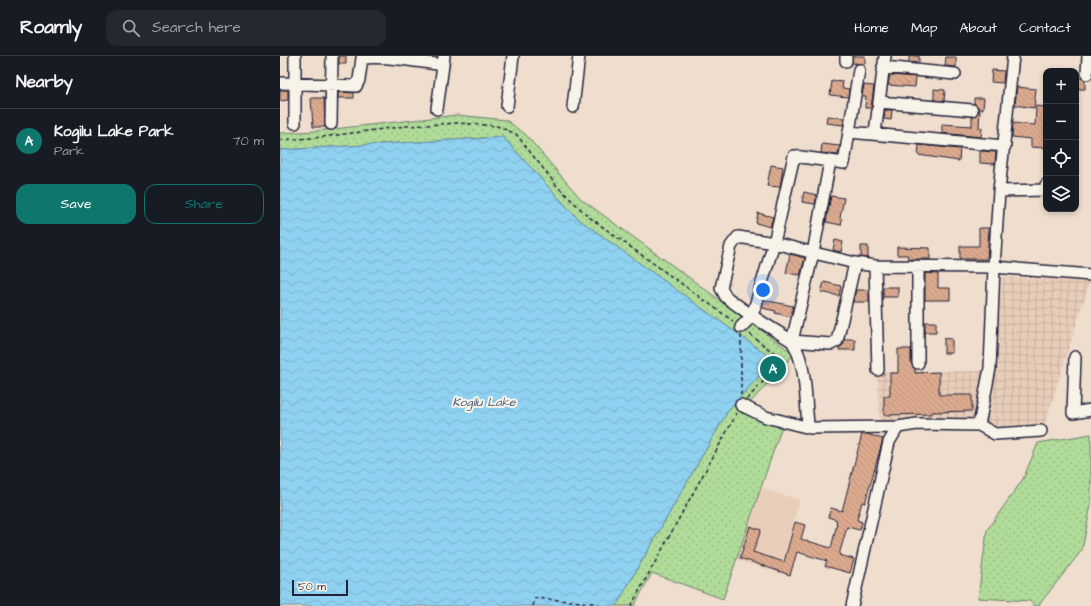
<!DOCTYPE html>
<html lang="en">
<head>
<meta charset="utf-8">
<style>
	body { margin:0; font-family:"Architects Daughter",sans-serif; background:#242831; color:#f1f3f6 }
	.controls { position:absolute; right:12px; top:12px; display:grid; overflow:hidden; border-radius:8px; box-shadow:0 2px 6px #0003 }
	.controls button { width:36px; height:36px; display:grid; place-items:center; padding:0; border:0; border-bottom:1px solid #363941; background:#171b24; color:#f1f3f6; font:20px sans-serif }
	.scale { position:absolute; left:12px; bottom:10px; width:56px; box-sizing:border-box; padding-left:4px; border:2px solid #22223b; border-top:0; font-size:11px; line-height:14px; white-space:nowrap; color:#22223b; -webkit-text-stroke:3px #f7f3e8; paint-order:stroke }
	.you { position:absolute; left:483px; top:234px; width:14px; height:14px; margin:-10px; border:3px solid #fff; border-radius:50%; background:#1a73e8; box-shadow:0 0 0 6px #1a73e833 }
	.badge { display:grid; place-items:center; width:26px; height:26px; border-radius:50%; background:#0f766e; color:#fff; font-size:13px; font-weight:700 }
	.pin { position:absolute; translate:-50% -50%; border:2px solid #fff; box-shadow:0 1px 4px #0006 }
	.list { margin:0; padding:0; list-style:none }
	h2 { display:flex; justify-content:space-between; align-items:center; height:52px; margin:0; padding:0 16px; font-size:17px }
	h2 small { font-size:13px; font-weight:400; color:#9ea1a6 }
	.list li { display:grid; grid-template-columns:26px 1fr auto; gap:12px; align-items:center; box-sizing:border-box; height:64px; padding:0 16px; border-top:1px solid #363941 }
	.list b { display:block; font-size:15px; white-space:nowrap }
	.list p { margin:0; font-size:13px; white-space:nowrap; color:#9ea1a6 }
	.list em { font-size:13px; font-style:normal; color:#9ea1a6 }
	.actions { display:flex; gap:8px; padding:12px 16px }
	.actions a { flex:1; padding:9px 0; border:1px solid #0f766e; border-radius:12px; text-align:center; font-size:14px; color:#0f766e }
	.actions .main { background:#0f766e; color:#fff }
	.icon { flex:none; width:22px; height:22px; fill:none; stroke:currentColor; stroke-width:2; stroke-linecap:round; stroke-linejoin:round }
	.map { position:relative; flex:none; width:811px; height:550px; overflow:hidden }
	header { display:flex; align-items:center; gap:24px; box-sizing:border-box; height:56px; padding:0 20px; background:#171b24; border-bottom:1px solid #363941 }
	header strong { font-size:19px }
	nav { display:flex; gap:22px; margin-inline-start:auto; font-size:14px }
	.search { width:280px; height:36px; background:#242831; display:flex; align-items:center; gap:10px; box-sizing:border-box; padding:0 14px; border-radius:12px; color:#9ea1a6; font-size:15px }
	main { display:flex }
	aside { flex:1; background:#171b24 }
	.map>svg:first-child { display:block }
	.built { fill:#e9ceba }
	.industrial { fill:url(#industrial-grid) }
	.grass { fill:url(#grass-dots); stroke:#697e6a }
	.water { fill:url(#water-waves); stroke:#638ba8 }
	.building { fill:url(#building-back-hatch); stroke:#22223b }
	.lines { fill:none; stroke-linecap:round; stroke-linejoin:round }
	.minor-casing { stroke:#22223b; stroke-width:14 }
	.path { stroke:#22223b; stroke-width:1.5; stroke-dasharray:4 3; stroke-linecap:butt }
	.minor { stroke:#f7f3e8; stroke-width:11 }
	.labels { text-anchor:middle; stroke-width:4; stroke-linejoin:round; paint-order:stroke }
	.water-label { font-size:12px; font-style:italic; fill:#435771; stroke:#f7f3e8 }
</style>
</head>
<body>
<header>
<strong>Roamly</strong>
<div class="search"><svg class="icon" aria-label="search" viewBox="0 0 24 24"><circle cx="10" cy="10" r="6"/><path d="M15 15l6 6"/></svg>Search here</div>
<nav><a>Home</a><a>Map</a><a>About</a><a>Contact</a></nav>
</header>
<main>
<aside>
<h2>Nearby<small></small></h2>
<ul class="list">
<li><span class="badge">A</span><div><b>Kogilu Lake Park</b><p>Park</p></div><em>70 m</em></li>
</ul>
<div class="actions"><a class="main">Save</a><a>Share</a></div>
</aside>
<div class="map">
<svg width="811" height="550" viewBox="0 0 811 550">
	<defs>
		<pattern id="industrial-grid" width="8" height="8" patternUnits="userSpaceOnUse"><rect width="8" height="8" fill="#e9ceba"/><path d="M0 4h8M4 0v8" fill="none" stroke="#c8b1a1"/></pattern>
		<pattern id="grass-dots" width="8" height="8" patternUnits="userSpaceOnUse"><rect width="8" height="8" fill="#b0db98"/><path d="M2 2h.1M6 6h.1" fill="none" stroke="#97bc84" stroke-width="1.8" stroke-linecap="round"/></pattern>
		<pattern id="water-waves" width="16" height="10" patternUnits="userSpaceOnUse"><rect width="16" height="10" fill="#8fd1f0"/><path d="M0 5q4-4 8 0t8 0" fill="none" stroke="#7bb3cf"/></pattern>
		<pattern id="building-back-hatch" width="6" height="6" patternUnits="userSpaceOnUse"><rect width="6" height="6" fill="#dcaa8e"/><path d="M-1 5l2 2M0 0l6 6M5-1l2 2" fill="none" stroke="#bc927b"/></pattern>
	</defs>
	<rect width="100%" height="100%" fill="#efddcd"/>
	<filter id="ink" filterUnits="userSpaceOnUse"><feTurbulence type="fractalNoise" baseFrequency=".025" numOctaves="2"/><feDisplacementMap in="SourceGraphic" scale="8" xChannelSelector="R" yChannelSelector="G"/><feConvolveMatrix kernelMatrix="1 2 1 2 8 2 1 2 1" color-interpolation-filters="sRGB"/></filter>
	<g filter="url(#ink)">
		<path class="built" d="M 481,432 L 519,444 L 500,517 L 457,504 Z"/>
		<path class="industrial" d="M 722,221 L 810,225 L 765,368 L 715,370 L 706,365 L 715,314 Z
			M 704,315 L 698,358 L 688,364 L 600,369 L 597,316 Z"/>
		<path class="grass" d="M 177,59 L 226,64 L 245,78 L 301,143 L 514,298 L 461,357 L 503,367 L 443,543 L 372,517 L 354,550 L 336,550 L 449,353 L 493,304 L 297,162 L 223,81 L 0,94 L 0,77 L 36,75 Z
			M 811,378 L 811,449 L 802,494 L 758,550 L 754,550 L 750,545 L 698,542 L 707,474 L 743,423 L 758,387 Z"/>
		<path class="water" d="M 223,81 L 297,162 L 494,304 L 449,353 L 336,550 L 0,550 L 0,94 Z"/>
		<path class="building" d="M 59,0 L 66,0 L 66,8 L 59,8 Z
			M 573,0 L 585,0 L 585,8 L 572,7 Z
			M 629,0 L 639,0 L 639,7 L 629,6 Z
			M 666,1 L 676,1 L 676,11 L 665,10 Z
			M 712,14 L 724,15 L 723,27 L 711,26 Z
			M 610,19 L 636,21 L 635,31 L 608,29 Z
			M 796,22 L 801,22 L 805,24 L 805,33 L 796,33 Z
			M 552,25 L 563,26 L 562,32 L 569,33 L 568,41 L 550,39 Z
			M 584,29 L 594,30 L 591,52 L 585,52 L 586,40 L 582,40 Z
			M 737,31 L 756,33 L 754,52 L 735,49 Z
			M 654,33 L 665,34 L 664,45 L 654,44 Z
			M 0,34 L 8,34 L 8,44 L 0,45 Z
			M 58,36 L 74,37 L 74,42 L 58,42 Z
			M 31,42 L 44,42 L 45,71 L 33,71 Z
			M 694,42 L 704,42 L 703,53 L 700,53 L 699,72 L 702,72 L 701,81 L 662,77 L 662,68 L 692,70 L 692,61 L 697,58 L 699,54 L 698,51 L 694,47 Z
			M 756,50 L 766,51 L 766,92 L 751,91 L 751,83 L 732,81 L 733,67 L 755,69 Z
			M 605,54 L 612,54 L 611,64 L 604,63 Z
			M 547,60 L 564,62 L 563,69 L 546,67 Z
			M 542,88 L 560,90 L 558,99 L 541,97 Z
			M 639,89 L 680,93 L 679,105 L 638,99 Z
			M 700,95 L 716,96 L 715,108 L 700,107 Z
			M 491,109 L 503,111 L 500,131 L 487,130 Z
			M 524,136 L 537,139 L 535,148 L 522,146 Z
			M 551,140 L 564,142 L 560,162 L 562,163 L 561,169 L 546,166 Z
			M 478,157 L 493,161 L 490,171 L 476,167 Z
			M 699,172 L 709,172 L 707,203 L 680,203 L 680,190 L 699,190 Z
			M 555,184 L 563,186 L 561,196 L 553,194 Z
			M 581,190 L 588,190 L 588,202 L 581,201 Z
			M 617,191 L 650,192 L 650,203 L 628,203 L 628,199 L 617,199 Z
			M 510,198 L 525,202 L 520,219 L 506,217 Z
			M 645,217 L 658,218 L 658,232 L 670,232 L 670,244 L 645,244 Z
			M 544,226 L 561,230 L 559,240 L 541,236 Z
			M 603,231 L 618,231 L 618,241 L 603,241 Z
			M 576,234 L 589,234 L 589,246 L 573,246 Z
			M 484,244 L 513,250 L 511,261 L 495,257 L 496,255 L 482,252 Z
			M 645,266 L 656,266 L 656,276 L 645,276 Z
			M 664,282 L 672,283 L 672,297 L 664,297 Z
			M 565,283 L 575,283 L 575,294 L 559,294 L 559,292 L 563,289 Z
			M 618,293 L 631,293 L 631,307 L 635,313 L 635,317 L 659,316 L 659,339 L 692,339 L 692,355 L 652,356 L 652,358 L 604,359 L 604,340 L 610,340 L 610,317 L 618,317 Z
			M 582,378 L 587,378 L 603,383 L 585,447 L 582,446 L 577,464 L 582,466 L 580,474 L 567,471 L 559,499 L 574,503 L 570,517 L 545,510 L 547,505 L 517,496 L 510,519 L 460,502 L 470,470 L 481,474 L 473,496 L 504,506 L 515,466 L 525,469 L 521,483 L 551,492 L 557,468 L 556,468 L 557,464 L 548,461 L 551,452 L 562,455 Z"/>
		<g class="lines">
			<g class="minor-casing">
				<path id="minor" d="M 15,0 L 15,67
					M 566,5 L 566,0
					M 603,11 L 675,18
					M 579,14 L 569,76 L 725,90
					M 807,18 L 808,0
					M 0,27 L 76,30 L 79,24 L 82,2 C 108,0 137,5 163,9 L 164,0
					M 599,46 L 692,54
					M 227,50 L 233,0
					M 293,51 L 299,0
					M 157,53 L 163,9
					M 51,68 L 52,0
					M 595,77 L 605,0
					M 550,105 L 533,197 L 512,285 L 472,260 L 446,241 L 441,232 L 451,190 L 458,181 L 494,187 L 514,100 L 564,107 L 569,76
					M 719,135 L 766,134 L 766,129
					M 638,211 L 638,307
					M 461,271 L 472,260 L 494,187 L 575,207 L 595,210
					M 512,285 L 551,288 L 557,285 L 575,207
					M 512,285 C 527,309 525,341 528,368
					M 795,301 L 793,357 L 811,354
					M 598,314 L 595,210 L 714,211 L 811,219
					M 461,349 L 486,361 L 530,372 L 618,371
					M 699,369 L 715,378 L 761,375
					M 572,550 L 609,386 L 618,371 L 637,368 L 699,369 L 710,312 L 714,211 L 719,135 L 733,0"/>
			</g>
			<path class="path" d="M 0,84 L 34,82 L 126,70 L 179,67 L 217,70 L 236,78 L 277,130 L 309,161 L 453,265
				M 461,279 L 461,340
				M 467,343 L 503,304 L 467,276
				M 253,550 L 255,542 L 312,547 L 321,550
				M 351,550 L 457,357"/>
			<use href="#minor" class="minor"/>
		</g>
	</g>
	<g class="labels">
		<g class="water-label">
			<text x="204" y="350">Kogilu Lake</text>
		</g>
	</g>
</svg>
<div class="controls">
<button>+</button>
<button>−</button>
<button><svg class="icon" aria-label="locate" viewBox="0 0 24 24"><circle cx="12" cy="12" r="6"/><path d="M12 2v4M12 18v4M2 12h4M18 12h4"/></svg></button>
<button><svg class="icon" aria-label="layers" viewBox="0 0 24 24"><path d="M12 4l9 5-9 5-9-5zM3 14l9 5 9-5"/></svg></button>
</div>
<div class="scale">50 m</div>
<div class="you"></div>
<div class="pin badge" style="left:493px;top:313px">A</div>
</div>
</main>
</body>
</html>
